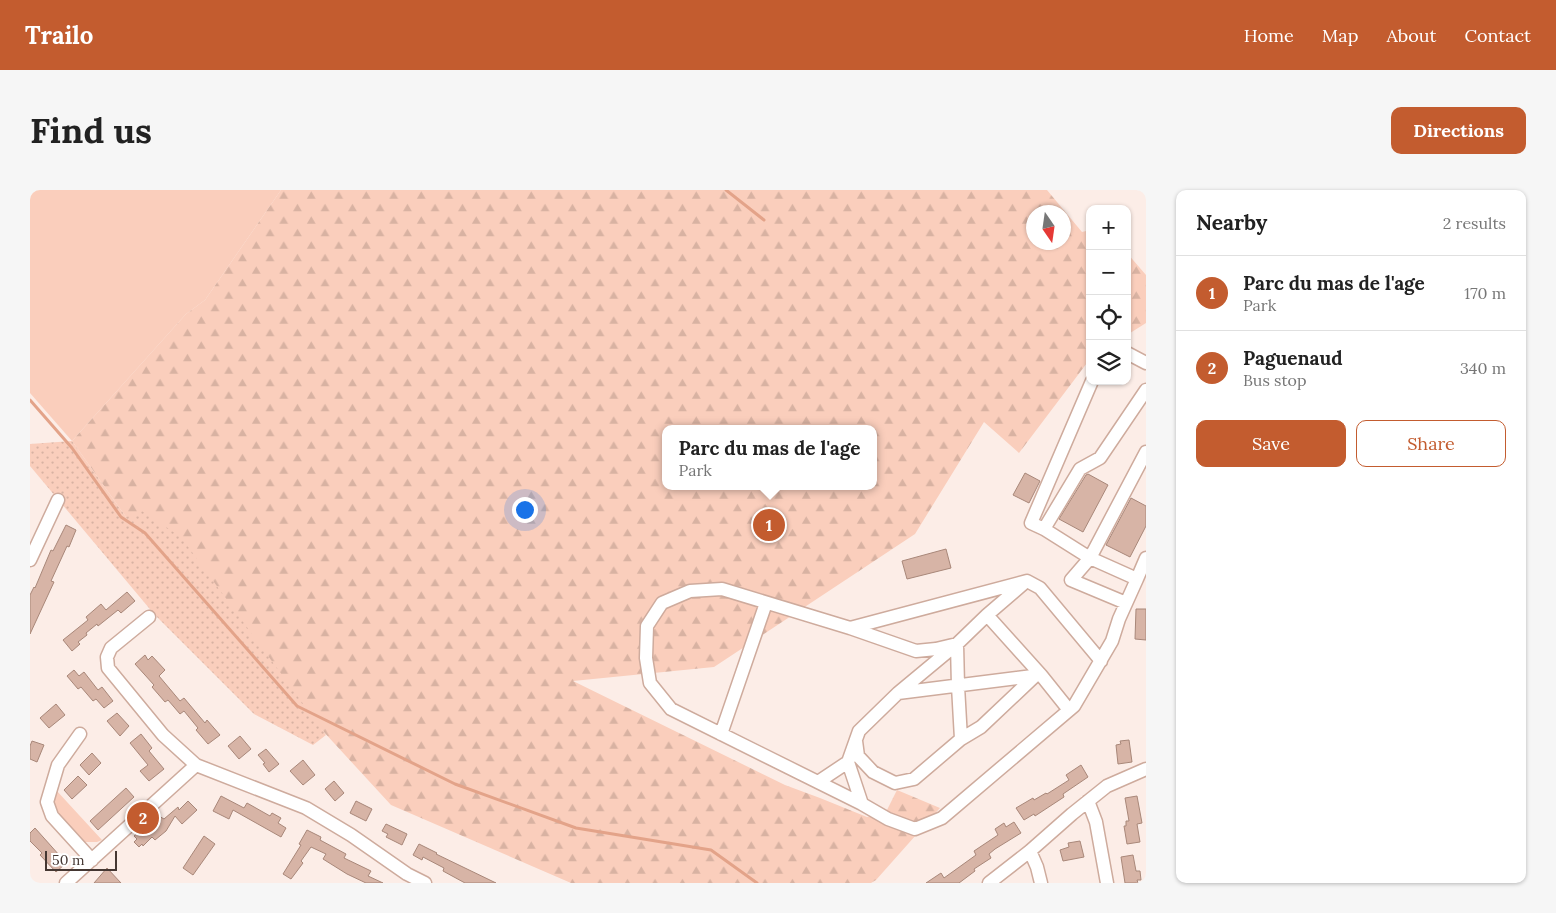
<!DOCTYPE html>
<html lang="en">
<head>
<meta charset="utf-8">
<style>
	body { margin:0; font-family:Lora,serif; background:#f6f6f6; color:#222 }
	.controls { position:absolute; right:15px; top:15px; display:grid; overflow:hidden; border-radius:10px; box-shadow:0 1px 4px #0004 }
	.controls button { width:45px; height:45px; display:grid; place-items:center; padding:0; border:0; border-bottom:1px solid #e0e0e0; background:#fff; color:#222; font:25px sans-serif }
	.compass { position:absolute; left:996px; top:15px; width:45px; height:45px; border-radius:50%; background:#fff; box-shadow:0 1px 4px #0004; rotate:167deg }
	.scale { position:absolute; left:15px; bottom:12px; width:72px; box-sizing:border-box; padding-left:5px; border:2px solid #453732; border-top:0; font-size:14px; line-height:18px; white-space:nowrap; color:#453732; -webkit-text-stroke:4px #fff; paint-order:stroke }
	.you { position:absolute; left:494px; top:319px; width:18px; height:18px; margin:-12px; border:4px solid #fff; border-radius:50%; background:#1a73e8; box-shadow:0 0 0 8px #1a73e833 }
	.badge { display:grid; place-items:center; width:32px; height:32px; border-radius:50%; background:#c35c2f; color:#fff; font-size:16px; font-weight:700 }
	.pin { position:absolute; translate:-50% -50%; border:2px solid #fff; box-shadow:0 1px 5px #0006 }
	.popup { position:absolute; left:632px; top:235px; width:215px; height:65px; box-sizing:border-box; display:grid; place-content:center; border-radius:10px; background:#fff; filter:drop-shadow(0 1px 4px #0005); font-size:16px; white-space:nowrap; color:#767676 }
	.popup b { font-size:19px; color:#222 }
	.popup::after { content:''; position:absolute; left:50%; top:100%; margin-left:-10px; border:10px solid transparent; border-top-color:#fff }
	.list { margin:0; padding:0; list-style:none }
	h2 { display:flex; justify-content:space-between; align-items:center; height:65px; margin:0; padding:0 20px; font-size:21px }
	h2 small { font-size:16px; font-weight:400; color:#767676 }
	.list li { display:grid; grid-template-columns:32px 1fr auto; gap:15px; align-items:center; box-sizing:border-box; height:75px; padding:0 20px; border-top:1px solid #e0e0e0 }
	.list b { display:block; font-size:19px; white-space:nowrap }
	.list p { margin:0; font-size:16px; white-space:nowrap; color:#767676 }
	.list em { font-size:16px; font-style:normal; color:#767676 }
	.actions { display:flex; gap:10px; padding:15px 20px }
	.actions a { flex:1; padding:11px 0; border:1px solid #c35c2f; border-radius:10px; text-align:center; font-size:18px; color:#c35c2f }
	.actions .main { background:#c35c2f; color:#fff }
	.icon { flex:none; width:28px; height:28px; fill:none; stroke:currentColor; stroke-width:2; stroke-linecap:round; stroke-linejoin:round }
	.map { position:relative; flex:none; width:1116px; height:693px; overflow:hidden; border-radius:10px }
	header { display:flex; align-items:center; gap:30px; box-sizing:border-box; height:70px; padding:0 25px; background:#c35c2f; color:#fff }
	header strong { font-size:24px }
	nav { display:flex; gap:28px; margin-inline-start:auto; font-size:18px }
	.intro { display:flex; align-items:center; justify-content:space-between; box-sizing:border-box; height:120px; padding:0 30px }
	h1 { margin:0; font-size:35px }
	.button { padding:12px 22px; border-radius:10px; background:#c35c2f; color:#fff; font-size:18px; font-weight:700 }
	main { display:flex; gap:30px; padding:0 30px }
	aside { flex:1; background:#fff; border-radius:10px; box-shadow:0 1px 4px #0004 }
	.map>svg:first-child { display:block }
	.grass { fill:#facebc }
	.forest { fill:url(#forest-firs); fill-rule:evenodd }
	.park { fill:url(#park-dots) }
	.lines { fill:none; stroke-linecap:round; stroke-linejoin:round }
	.stream { stroke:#e3a389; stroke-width:3 }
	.building { fill:#d7b4a6; stroke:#a88779 }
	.minor-casing { stroke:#ceab9d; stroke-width:15 }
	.minor { stroke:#fff; stroke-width:12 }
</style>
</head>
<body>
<header>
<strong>Trailo</strong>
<nav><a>Home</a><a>Map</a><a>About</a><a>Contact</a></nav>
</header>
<div class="intro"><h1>Find us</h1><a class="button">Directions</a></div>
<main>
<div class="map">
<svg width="1116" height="693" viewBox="0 0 1116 693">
	<defs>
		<pattern id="forest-firs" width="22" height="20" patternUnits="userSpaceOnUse" patternTransform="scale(1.25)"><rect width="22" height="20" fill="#facebc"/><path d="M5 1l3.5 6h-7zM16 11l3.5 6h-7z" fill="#d8b2a2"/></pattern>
		<pattern id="park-dots" width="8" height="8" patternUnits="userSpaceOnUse" patternTransform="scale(1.25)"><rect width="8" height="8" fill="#facebc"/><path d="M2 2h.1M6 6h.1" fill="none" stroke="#d8b2a2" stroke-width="1.8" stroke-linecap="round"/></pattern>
	</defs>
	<rect width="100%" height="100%" fill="#fcede7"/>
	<path class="grass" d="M 0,0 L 251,0 L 175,110 L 156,124 L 42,251 L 0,203 Z
		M 26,600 L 72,650 L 67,652 L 55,652 L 26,621 L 24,608 Z"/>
	<path class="forest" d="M 251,0 L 1017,0 L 1052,42 L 1060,40 L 1060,169 L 989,263 L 954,232 L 885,344 L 684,477 L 543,491 L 755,595 L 790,608 L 837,627 L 856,622 L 867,600 L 910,618 L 846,690 L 841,693 L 541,693 L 361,615 L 96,327 L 42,251 L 156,124 L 175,110 ZM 1004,22 L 1034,22 L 1034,52 L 1004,52 ZM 635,239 L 843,239 L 843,296 L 635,296 Z
		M 1097,63 L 1116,85 L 1116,133 L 1097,145 Z"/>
	<path class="park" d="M 42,251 L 96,327 L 112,321 L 151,347 L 296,545 L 283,555 L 224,524 L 124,424 L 0,276 L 0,254 Z"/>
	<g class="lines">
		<path class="stream" d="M 696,0 L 734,30
			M 0,210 L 42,258 L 91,327 L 115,343 L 267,516 L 425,594 L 546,638 L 681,660 L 727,693"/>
	</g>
	<path class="building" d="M 995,283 L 1010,291 L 999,313 L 983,305 Z
		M 1058,284 L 1078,295 L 1053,342 L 1029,329 L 1056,285 Z
		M 1101,308 L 1116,316 L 1116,336 L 1100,367 L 1076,355 Z
		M 36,335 L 46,340 L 39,357 L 37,356 L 21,391 L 24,392 L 0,444 L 0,405 L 4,397 L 5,398 L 21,360 L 23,361 Z
		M 916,359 L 921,378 L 877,389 L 872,371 Z
		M 97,402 L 105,411 L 91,423 L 88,420 L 68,436 L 67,434 L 56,443 L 57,445 L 48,452 L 50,454 L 42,461 L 33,450 L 58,430 L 56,427 L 71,414 L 76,420 Z
		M 1106,419 L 1116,419 L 1116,450 L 1105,449 Z
		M 115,465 L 118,470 L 122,466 L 135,480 L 129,486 L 150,511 L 154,508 L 175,533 L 177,530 L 190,545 L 178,554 L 166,540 L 168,538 L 154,521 L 150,524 L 138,510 L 135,512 L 122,497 L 124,495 L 105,474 Z
		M 44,480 L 49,486 L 54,482 L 68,500 L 72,497 L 83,511 L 74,518 L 66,509 L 63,511 L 51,497 L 48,499 L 37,486 Z
		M 26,514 L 35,525 L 19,538 L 10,528 Z
		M 87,523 L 99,536 L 90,546 L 77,531 Z
		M 111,544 L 122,558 L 119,561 L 134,579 L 119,591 L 110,581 L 118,575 L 100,553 Z
		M 210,546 L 221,559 L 209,569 L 198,556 Z
		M 1099,550 L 1102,572 L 1088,574 L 1086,555 L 1091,554 L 1090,551 Z
		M 2,551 L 14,555 L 7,572 L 0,569 L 0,556 Z
		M 236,559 L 249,574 L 239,582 L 233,574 L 235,573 L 228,565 Z
		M 62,563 L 71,573 L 59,585 L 50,575 Z
		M 273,570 L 285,585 L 273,595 L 260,581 Z
		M 1051,575 L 1058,587 L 1033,604 L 1034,607 L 1005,626 L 1004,624 L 994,630 L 986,618 L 1003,608 L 1004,610 L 1016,603 L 1017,604 L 1039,590 L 1036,585 Z
		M 48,586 L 57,595 L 42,609 L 34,600 Z
		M 304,591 L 314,603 L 305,611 L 295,599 Z
		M 96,598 L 104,607 L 68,640 L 60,631 Z
		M 191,606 L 214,618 L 217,613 L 240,626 L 242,623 L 251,628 L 248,633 L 256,638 L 251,647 L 203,620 L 199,629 L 183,621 Z
		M 1107,606 L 1112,633 L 1107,634 L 1110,652 L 1097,654 L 1094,636 L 1096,636 L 1096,631 L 1099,631 L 1095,608 Z
		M 158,611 L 167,620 L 152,634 L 145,626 L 136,641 L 125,650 L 122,647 L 113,656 L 112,654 L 109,657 L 104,652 L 107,649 L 104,646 L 115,637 L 120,642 L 129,626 L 134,629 L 148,617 L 149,620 Z
		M 326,611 L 342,619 L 336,631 L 320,623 Z
		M 984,632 L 991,643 L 965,659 L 959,664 L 961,668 L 944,679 L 945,681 L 929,693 L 896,693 L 911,683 L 914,688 L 946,665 L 944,661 L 968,645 L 965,639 L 974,633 L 976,637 Z
		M 356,634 L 377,644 L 372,655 L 356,647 L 358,644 L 352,641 Z
		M 5,638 L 30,666 L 29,667 L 35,674 L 26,682 L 10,665 L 12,663 L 0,651 L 0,643 Z
		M 277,640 L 291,647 L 290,650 L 316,664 L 314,668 L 341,681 L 338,686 L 353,693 L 336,693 L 317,684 L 293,669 L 296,664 L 281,657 L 271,671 L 273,673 L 261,689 L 253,684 L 271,655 L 269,654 Z
		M 174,646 L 185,654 L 163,685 L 153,678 Z
		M 1050,651 L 1054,667 L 1033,671 L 1030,660 L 1039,657 L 1038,653 Z
		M 389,654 L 407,663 L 406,664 L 466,693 L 435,693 L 413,681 L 414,678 L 393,667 L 392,670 L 383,665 Z
		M 1103,665 L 1106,681 L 1110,681 L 1111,690 L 1107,690 L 1108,693 L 1095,693 L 1091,667 Z
		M 77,678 L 91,693 L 64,693 Z"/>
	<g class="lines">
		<g class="minor-casing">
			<path id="minor" d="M 1097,163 L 1116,173
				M 1062,191 L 1001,333 L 1014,339 L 1060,368 L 1041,390 L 1096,413
				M 1116,262 L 1060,368 L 1107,389 L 1116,368
				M 1014,339 L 1050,279 L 1070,268 L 1116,200
				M 0,370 L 28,310
				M 957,425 L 993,394
				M 119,427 L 81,458 L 77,467 L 78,478 L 133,545 L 166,575 L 276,618 L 321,645 L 377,684 L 395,693
				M 820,438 L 692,399 L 660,401 L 632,413 L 617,436 L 616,468 L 620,493 L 641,519 L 832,614
				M 868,503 L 927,454 L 957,425 L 1011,485
				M 1039,520 L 1011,485 L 868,503 L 829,541 L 818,572 L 832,614 L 858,629 L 885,639 L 912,628 L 1044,516 L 1082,451 L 1089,429 L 1107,389
				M 50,544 L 28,575 L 17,612 L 22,626 L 62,670
				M 691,544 L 736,413
				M 931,549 L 951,537 L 1005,486
				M 826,551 L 828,566 L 843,582 L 865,593 L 884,589 L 931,549 L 928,496 L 927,454 L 906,459 L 886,461 L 820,438 L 997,391 L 1010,398 L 1071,471
				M 788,592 L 818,572
				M 1058,611 L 1066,632 L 1077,693
				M 1000,661 L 1007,677 L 1011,693
				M 36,693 L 166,575
				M 959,693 L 1000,661 L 1042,624 L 1077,596 L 1116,579"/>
		</g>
		<use href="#minor" class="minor"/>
	</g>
</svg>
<div class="controls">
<button>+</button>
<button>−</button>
<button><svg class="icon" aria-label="locate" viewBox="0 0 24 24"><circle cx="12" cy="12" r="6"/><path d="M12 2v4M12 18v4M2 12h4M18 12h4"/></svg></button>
<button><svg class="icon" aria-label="layers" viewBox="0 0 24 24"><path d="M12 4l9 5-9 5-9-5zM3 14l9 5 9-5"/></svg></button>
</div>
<svg class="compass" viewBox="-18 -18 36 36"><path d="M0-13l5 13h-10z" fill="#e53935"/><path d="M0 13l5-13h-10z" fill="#767676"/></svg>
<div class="scale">50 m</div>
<div class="you"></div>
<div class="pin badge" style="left:739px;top:335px">1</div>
<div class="popup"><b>Parc du mas de l'age</b>Park</div>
<div class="pin badge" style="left:113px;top:628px">2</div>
</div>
<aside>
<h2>Nearby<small>2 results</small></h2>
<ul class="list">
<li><span class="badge">1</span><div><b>Parc du mas de l'age</b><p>Park</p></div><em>170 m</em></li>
<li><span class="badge">2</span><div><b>Paguenaud</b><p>Bus stop</p></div><em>340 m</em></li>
</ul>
<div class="actions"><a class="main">Save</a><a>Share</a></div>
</aside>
</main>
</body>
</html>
